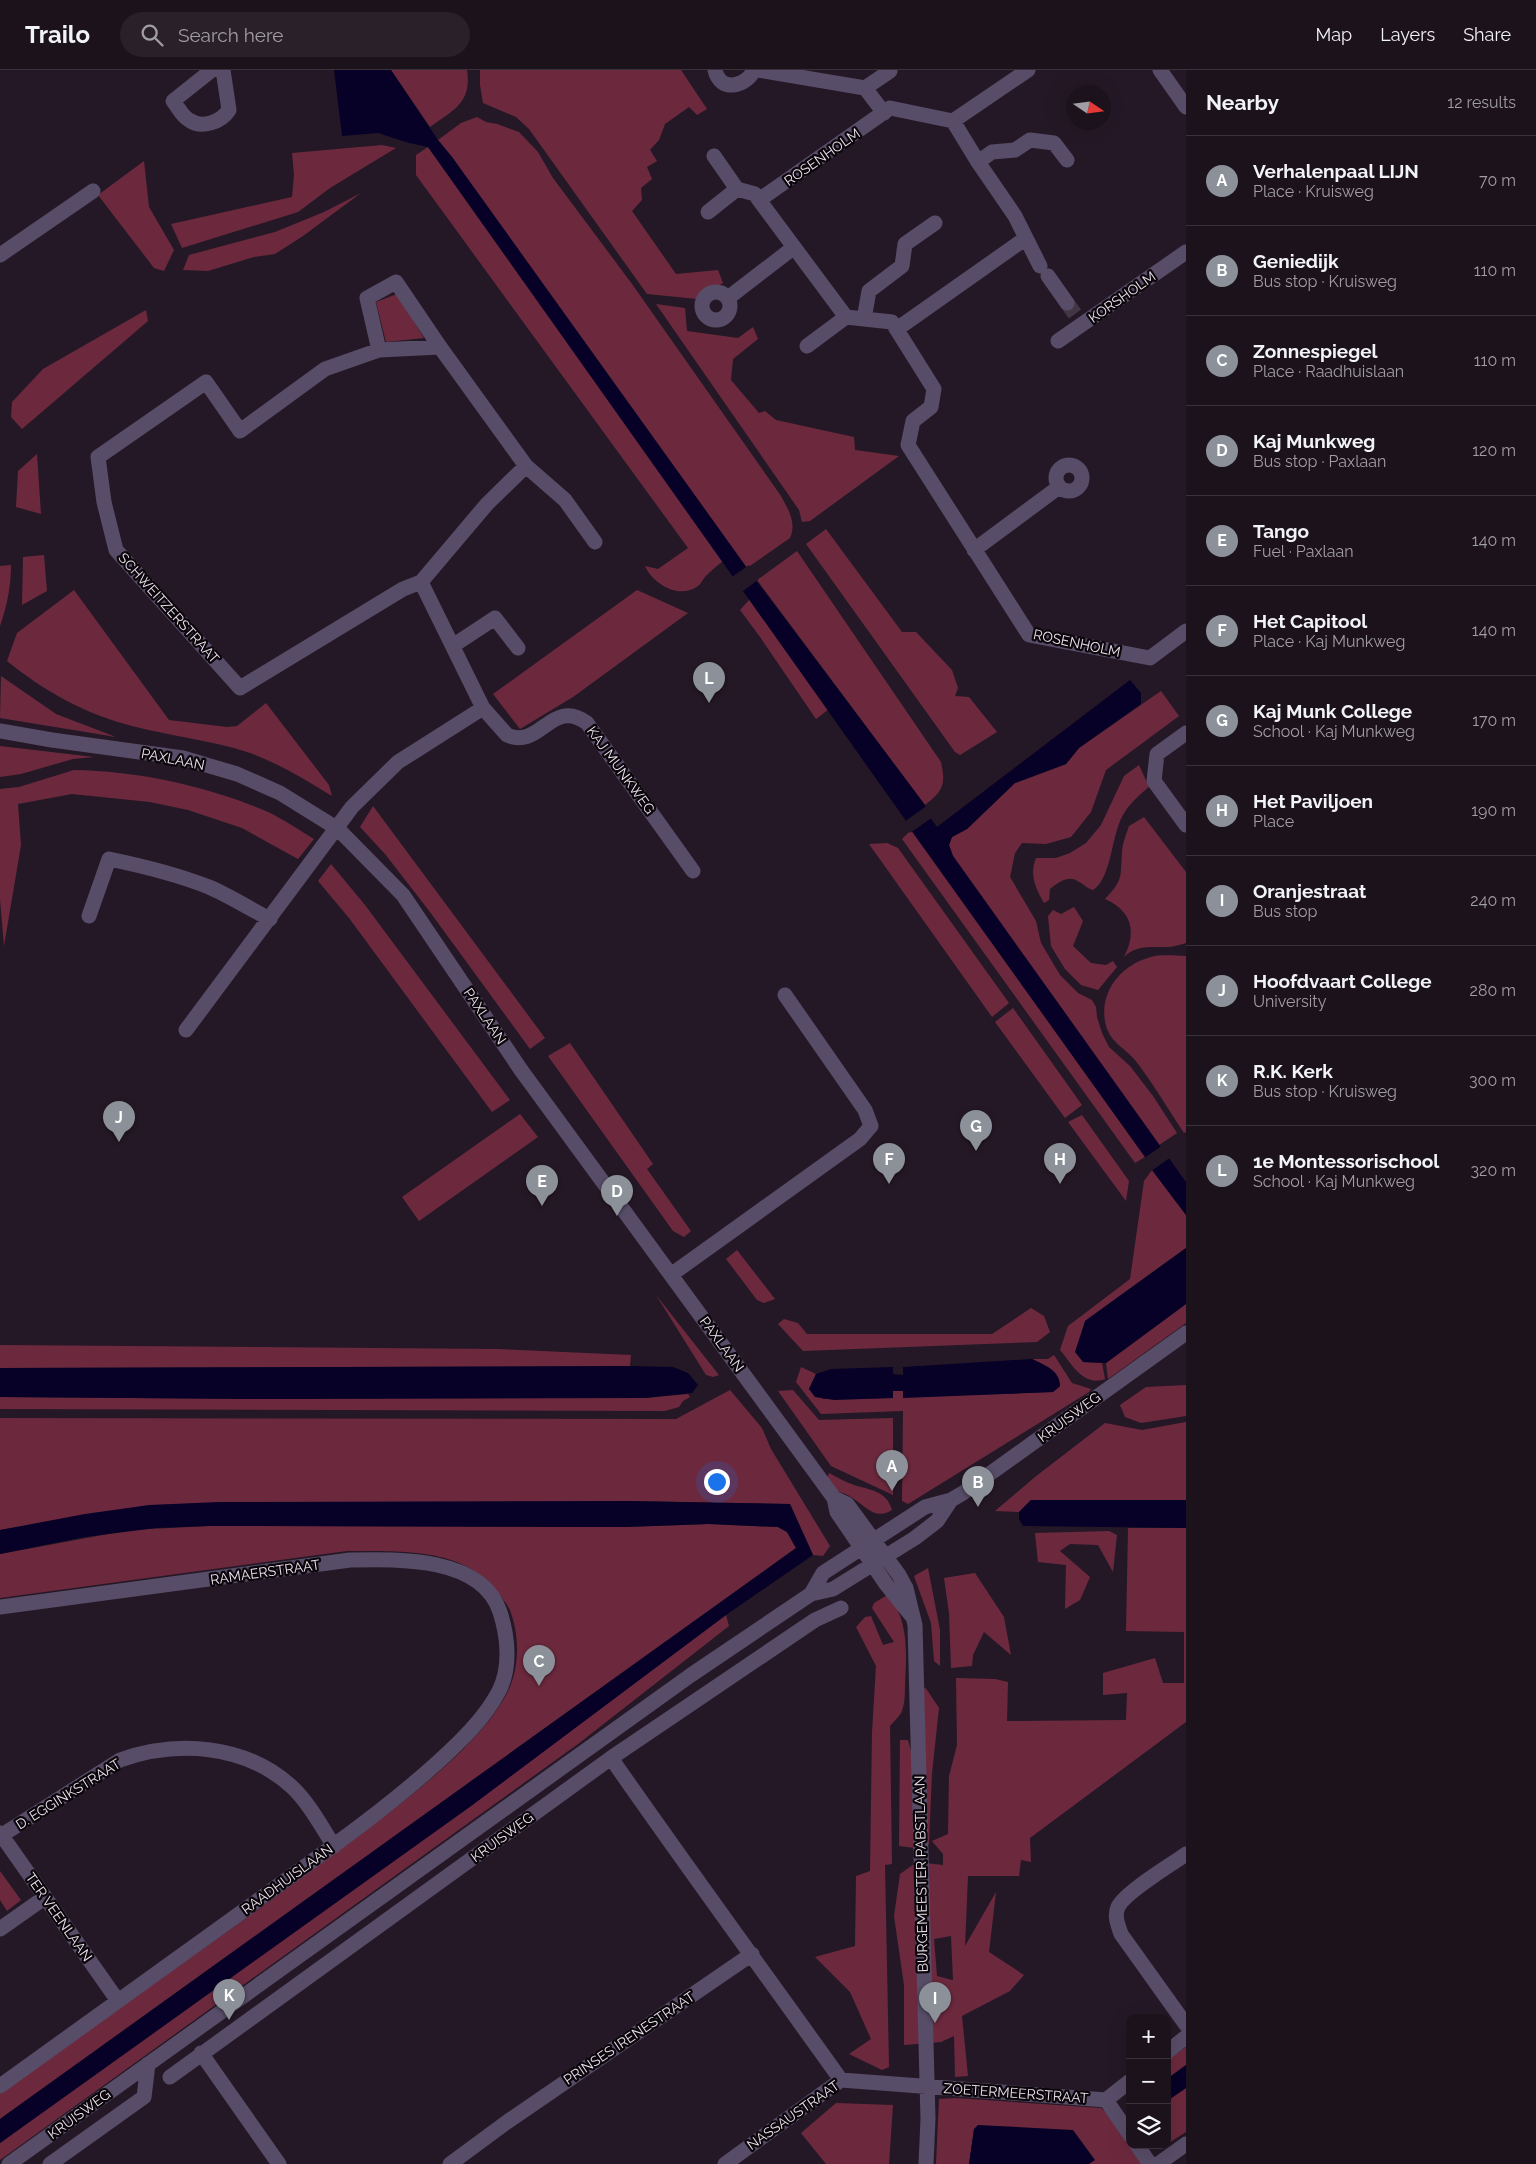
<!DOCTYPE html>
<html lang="en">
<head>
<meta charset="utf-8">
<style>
	body { margin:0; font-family:Raleway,sans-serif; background:#292029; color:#f1f3f6 }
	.controls { position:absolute; right:15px; bottom:15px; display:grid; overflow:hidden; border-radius:10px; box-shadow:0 5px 20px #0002 }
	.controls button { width:45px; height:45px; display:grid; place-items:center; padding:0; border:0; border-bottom:1px solid #3a323b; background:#1c121c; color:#f1f3f6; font:25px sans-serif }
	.compass { position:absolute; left:1066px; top:15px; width:45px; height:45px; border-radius:50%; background:#1c121c; box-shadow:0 5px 20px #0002; rotate:103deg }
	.you { position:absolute; left:716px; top:1411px; width:18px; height:18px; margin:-12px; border:4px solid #fff; border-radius:50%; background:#1a73e8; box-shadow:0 0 0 8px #1a73e833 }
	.badge { display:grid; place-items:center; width:32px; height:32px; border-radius:50%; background:#8c9099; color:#fff; font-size:16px; font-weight:700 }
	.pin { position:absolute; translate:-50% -41px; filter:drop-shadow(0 1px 2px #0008) }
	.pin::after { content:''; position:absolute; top:26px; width:18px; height:15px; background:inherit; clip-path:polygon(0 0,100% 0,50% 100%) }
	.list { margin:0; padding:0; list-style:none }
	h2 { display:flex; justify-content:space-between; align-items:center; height:65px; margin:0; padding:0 20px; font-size:21px }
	h2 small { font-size:16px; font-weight:400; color:#a09ea3 }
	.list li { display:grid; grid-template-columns:32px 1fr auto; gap:15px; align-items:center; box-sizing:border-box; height:90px; padding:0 20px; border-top:1px solid #3a323b }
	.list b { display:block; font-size:19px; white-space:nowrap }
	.list p { margin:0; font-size:16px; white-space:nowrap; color:#a09ea3 }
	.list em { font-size:16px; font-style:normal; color:#a09ea3 }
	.icon { flex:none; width:28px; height:28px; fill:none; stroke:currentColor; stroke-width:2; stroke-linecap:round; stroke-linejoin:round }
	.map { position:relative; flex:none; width:1186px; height:2094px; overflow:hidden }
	header { display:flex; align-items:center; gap:30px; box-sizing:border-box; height:70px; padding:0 25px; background:#1c121c; border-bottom:1px solid #3a323b }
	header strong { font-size:24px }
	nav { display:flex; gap:28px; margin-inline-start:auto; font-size:18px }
	.search { width:350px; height:45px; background:#292029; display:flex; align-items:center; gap:12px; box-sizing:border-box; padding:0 18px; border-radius:28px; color:#a09ea3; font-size:19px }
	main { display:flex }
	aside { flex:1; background:#1c121c }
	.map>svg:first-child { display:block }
	.green { fill:#6c293e; fill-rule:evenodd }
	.water { fill:#070027 }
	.pier { fill:#251826 }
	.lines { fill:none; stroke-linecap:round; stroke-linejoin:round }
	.minor-tunnel { stroke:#433644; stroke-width:15; stroke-dasharray:15 8; stroke-linecap:butt }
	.minor { stroke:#584d68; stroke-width:15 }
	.labels { text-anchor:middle; stroke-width:4.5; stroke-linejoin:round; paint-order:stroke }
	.street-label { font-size:14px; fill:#ece3ec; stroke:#0b060b }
</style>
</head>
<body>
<header>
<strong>Trailo</strong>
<div class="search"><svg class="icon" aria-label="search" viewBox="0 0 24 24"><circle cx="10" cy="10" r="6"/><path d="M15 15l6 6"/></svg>Search here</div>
<nav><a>Map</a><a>Layers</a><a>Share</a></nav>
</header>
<main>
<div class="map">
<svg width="1186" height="2094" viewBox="0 0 1186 2094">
	<rect width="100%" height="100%" fill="#251826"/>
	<path class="green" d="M 391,0 L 467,0 C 472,33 453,40 430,57 Z
		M 480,0 L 681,0 L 707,39 L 697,45 L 689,37 L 665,54 L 659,70 L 650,80 L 657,91 L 647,97 L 652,109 L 641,118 L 642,130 L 632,141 L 676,204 L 718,200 L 723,213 L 697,229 L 647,224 L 529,59 L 516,47 L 483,33 L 480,15 Z
		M 477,47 L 486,52 L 497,54 L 519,62 L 538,82 L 553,108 L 632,214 L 781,426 C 788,439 797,453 790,468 L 747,498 L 452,87 L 438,70 L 461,53 Z
		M 382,75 L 396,78 L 330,118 L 298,142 L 182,178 L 171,154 L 292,127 L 294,105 L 292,83 Z
		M 428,77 L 723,491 C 717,496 710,501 705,507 C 703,509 701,514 698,516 C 679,530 653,514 645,496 L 658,499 L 688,478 L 416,105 L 416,85 Z
		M 144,91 L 149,137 L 174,180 L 164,201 L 154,198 L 98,125 Z
		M 361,123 L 303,166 L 275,184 L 254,187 L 208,201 L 183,200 L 189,185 L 275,162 L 324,142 Z
		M 397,224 L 424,268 L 386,272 L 376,232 Z
		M 656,234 L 685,238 L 687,261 L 738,268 L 753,257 L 758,269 L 733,289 L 731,310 L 759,343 L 765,341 L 776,350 L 854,367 L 855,380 L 899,386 L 810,451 L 802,452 L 799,440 Z
		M 146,240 L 148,251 L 22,359 L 11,347 L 12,332 L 43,299 Z
		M 37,384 L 41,444 L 16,437 L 18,401 Z
		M 826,459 L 902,562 L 916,562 L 952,600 L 958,618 L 955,626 L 969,627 L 997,662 L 960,685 L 955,682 L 806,474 Z
		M 797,481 L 941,692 C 946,715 943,721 925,735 L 757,510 Z
		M 44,485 L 47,521 L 22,535 L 23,487 Z
		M 11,495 C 11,516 7,536 0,556 L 0,496 Z
		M 74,520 L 169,650 L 227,657 L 237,656 L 266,633 L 329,715 L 332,726 C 306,710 276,692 247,682 C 210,670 170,666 132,656 C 85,644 44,621 7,591 L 17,563 Z
		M 637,520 L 688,543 L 573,627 L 520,659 L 493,624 Z
		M 750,529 L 829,639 L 816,649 L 760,567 L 740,540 Z
		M 1,606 L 56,644 L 116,667 L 0,648 Z
		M 1161,621 L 1179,646 L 1106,700 L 1091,742 L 1071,767 L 1046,774 L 1022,773 L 1015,783 L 1010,807 L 1036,851 L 1041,873 L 1060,905 L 1078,923 L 1092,930 L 1096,937 L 1097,947 L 1102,963 L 1109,977 L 1130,996 L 1153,1026 L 1177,1063 L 1159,1075 L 953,786 L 949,775 L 952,767 L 967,759 L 1015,713 L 1066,694 L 1079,678 Z
		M 0,676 L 94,687 L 73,689 L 21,704 L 0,707 Z
		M 1139,695 L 1149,717 C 1139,725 1129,734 1123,745 C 1111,765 1112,808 1093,820 C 1086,818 1085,815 1079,812 C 1069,804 1058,813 1050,819 L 1049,830 L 1044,833 C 1036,819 1029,805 1036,788 L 1056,788 L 1070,783 L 1086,773 L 1101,755 L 1124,706 Z
		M 74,700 C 138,701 208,716 268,742 C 283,749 299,760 314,769 L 298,789 L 242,758 L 188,740 L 150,732 L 72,724 L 18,734 L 21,775 L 4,876 L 0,829 L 0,719 L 19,717 Z
		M 373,736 L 545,968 L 530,979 L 430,842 L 385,784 L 360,757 Z
		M 1144,747 L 1186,802 L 1186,873 C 1179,875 1173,877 1166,877 C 1151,877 1135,875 1124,887 C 1137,862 1132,841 1105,829 C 1124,809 1120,807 1122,783 C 1122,774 1126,765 1129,756 Z
		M 911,760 L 1145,1087 L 1135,1093 L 902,769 Z
		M 887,773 L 898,778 L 1009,933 L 992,947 L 869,774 Z
		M 331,794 L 365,835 L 510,1030 L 492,1042 L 349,848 L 318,811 Z
		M 1074,837 L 1083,851 L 1073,876 L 1091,893 L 1106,895 L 1113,891 L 1117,897 L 1098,920 L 1081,915 L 1065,899 L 1051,876 L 1048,846 L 1053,840 L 1061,844 Z
		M 1186,886 L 1186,1062 L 1184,1063 C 1168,1039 1153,1013 1135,990 C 1126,979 1113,974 1107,959 C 1096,926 1119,895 1151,887 C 1162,884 1175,886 1186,886 Z
		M 1013,938 L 1082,1035 L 1065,1048 L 995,952 Z
		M 570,973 L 653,1094 L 647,1099 L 691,1161 L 684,1167 L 673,1161 L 548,986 Z
		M 520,1044 L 538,1067 L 419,1151 L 402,1127 Z
		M 1082,1045 L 1129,1111 L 1126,1131 L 1068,1052 Z
		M 1152,1100 L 1186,1145 L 1186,1178 L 1085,1251 L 1083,1292 L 1102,1293 L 1105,1309 C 1083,1317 1072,1294 1060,1280 L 1068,1256 L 1130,1209 L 1144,1111 Z
		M 737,1180 L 775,1229 L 764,1233 L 757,1230 L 726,1189 Z
		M 656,1225 L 719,1305 L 713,1307 L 706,1305 Z
		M 1186,1234 L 1186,1253 L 1108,1309 L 1106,1293 Z
		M 1031,1238 L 1044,1246 L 1050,1262 L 1037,1272 L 803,1281 L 778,1254 L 784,1249 L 798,1253 L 807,1264 L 992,1264 Z
		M 0,1275 L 499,1279 L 631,1285 L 630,1296 L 0,1298 Z
		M 1054,1285 L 1072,1313 L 1091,1319 L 1089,1322 L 908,1434 L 902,1431 L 903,1341 L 821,1344 L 796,1312 L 801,1297 L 816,1304 L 809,1319 L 823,1329 L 892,1328 L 893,1321 L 903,1321 L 904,1327 L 1053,1322 L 1060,1316 C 1059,1300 1044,1295 1032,1289 L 1048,1289 Z
		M 1186,1315 L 1186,1346 L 1141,1353 L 1125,1347 L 1120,1335 L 1146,1317 Z
		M 730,1320 L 762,1358 L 771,1379 L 830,1476 L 823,1486 L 813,1485 L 790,1434 L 627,1431 L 25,1456 L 0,1460 L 0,1348 L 676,1349 Z
		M 793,1320 L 819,1350 L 893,1348 L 893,1425 L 831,1396 L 778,1321 Z
		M 688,1324 L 690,1327 L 683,1331 L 679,1337 L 665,1341 L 0,1339 L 0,1327 L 257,1329 L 645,1328 Z
		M 1186,1352 L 1186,1430 L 1031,1430 L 1019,1442 L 995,1441 L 1035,1407 L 1105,1353 L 1142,1360 Z
		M 829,1403 C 837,1407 845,1412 854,1415 C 870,1420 887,1421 892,1440 C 876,1450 867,1438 854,1429 C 841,1419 838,1427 827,1409 Z
		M 709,1454 L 778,1457 L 787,1462 L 796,1478 L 0,2049 L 0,2023 C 110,1944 222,1867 330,1787 C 385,1745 473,1685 506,1625 C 520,1599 520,1567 510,1540 C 506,1532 500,1525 494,1518 C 458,1476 397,1482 347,1481 L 0,1528 L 0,1484 L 130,1460 L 209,1456 L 625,1457 Z
		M 1128,1458 L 1186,1458 L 1186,1652 L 1030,1768 L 1031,1792 L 1021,1790 L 1019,1806 L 968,1806 L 965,1876 L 996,1822 L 989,1882 L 1024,1905 L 1010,1921 L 962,1946 L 968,2006 L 955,2007 L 954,1966 L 941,1972 L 904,1975 L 904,1915 L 894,1846 L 900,1804 L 917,1792 L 943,1795 L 943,1784 L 932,1771 L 948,1764 L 949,1706 L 957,1675 L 956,1608 L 995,1609 L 1008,1612 L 1007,1651 L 1126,1650 L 1127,1623 L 1103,1625 L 1103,1603 L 1155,1588 L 1163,1613 L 1184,1613 L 1184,1562 L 1126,1561 ZM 951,1866 L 953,1910 L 952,1910 L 937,1906 L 934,1869 Z
		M 1109,1461 L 1117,1465 L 1113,1502 L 1098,1475 L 1070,1474 L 1060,1481 L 1090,1507 L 1080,1530 L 1065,1539 L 1066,1495 L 1038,1492 L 1035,1463 Z
		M 928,1498 L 940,1560 L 940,1596 L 934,1591 L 931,1553 L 914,1506 Z
		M 975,1503 L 1004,1547 L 1011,1585 L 984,1562 L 973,1585 L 972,1596 L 951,1598 L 949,1543 L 944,1508 Z
		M 889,1524 C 908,1552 907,1580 905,1613 C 905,1622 905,1633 902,1641 C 900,1646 894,1651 890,1656 L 892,1794 L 885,1795 L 889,1997 L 882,2000 L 849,1984 L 871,1969 L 850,1922 L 815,1887 L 855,1876 L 856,1806 L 870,1801 L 872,1662 L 876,1596 L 856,1557 L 865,1547 L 871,1546 L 883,1575 L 894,1572 L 872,1538 L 874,1533 Z
		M 726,1545 L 729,1556 L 578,1674 L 0,2090 L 0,2073 L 471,1736 Z
		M 925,1617 L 939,1638 L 932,1703 L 929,1774 L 915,1778 L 899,1776 L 900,1670 L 908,1670 L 915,1696 L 914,1643 Z
		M 0,1801 L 21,1830 L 7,1841 L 0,1830 Z
		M 1186,1977 L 1186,1995 L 1167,2009 L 1167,1991 Z
		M 1186,2018 L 1186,2062 L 1167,2074 L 1167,2031 Z
		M 956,2028 L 1101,2038 L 1109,2045 L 1143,2094 L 1089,2094 L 1094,2090 L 974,2059 L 969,2094 L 936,2094 L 939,2029 Z
		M 836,2033 L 893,2035 L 889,2094 L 826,2094 L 801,2063 Z"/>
	<path class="water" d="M 334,0 L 391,0 L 438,70 L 452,87 L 747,498 L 925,735 L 929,746 L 937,757 L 1130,610 L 1141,623 L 1141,634 L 1079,678 L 1066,694 L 1015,713 L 967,759 L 952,767 L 949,775 L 953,786 L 1186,1112 L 1186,1145 L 1152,1100 L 1145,1087 L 911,760 L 904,748 L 428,77 L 409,73 L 378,63 L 342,66 Z
		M 1186,1178 L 1186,1234 L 1106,1293 L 1083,1292 L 1075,1282 L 1085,1251 Z
		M 1032,1289 C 1044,1295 1060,1300 1060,1316 L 1053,1322 L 903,1328 L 903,1321 L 893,1321 L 893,1328 L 834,1330 L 815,1327 L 809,1319 L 816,1304 L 831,1299 L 893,1297 L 893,1304 L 903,1305 L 903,1297 Z
		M 630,1296 L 673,1297 L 688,1303 L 698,1315 L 692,1323 L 645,1328 L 257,1329 L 0,1327 L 0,1298 Z
		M 1031,1430 L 1186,1430 L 1186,1458 L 1023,1456 L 1019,1449 L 1019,1442 Z
		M 627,1431 L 790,1434 L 813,1485 L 726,1545 L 471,1736 L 0,2073 L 0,2049 L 796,1478 L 787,1462 L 778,1457 L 709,1454 L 625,1457 L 209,1456 L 156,1458 L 85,1467 L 0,1484 L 0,1460 L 85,1444 L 149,1435 L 219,1432 Z
		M 1186,1995 L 1186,2018 L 1167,2031 L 1167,2009 Z
		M 978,2055 L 1073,2060 L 1095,2090 L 1089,2094 L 969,2094 L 974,2059 Z"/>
	<path class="pier" d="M 749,495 L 759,509 L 742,522 L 732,507 Z
		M 928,735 L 933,747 L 910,763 L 904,752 Z
		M 1163,1075 L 1171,1087 L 1150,1102 L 1143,1089 Z"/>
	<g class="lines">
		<path class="minor-tunnel" d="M 1067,233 L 1075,244"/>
		<path class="minor" d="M 212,0 L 173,31 C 178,37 182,46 189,50 C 202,59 221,52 229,40 L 223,0
			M 715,0 C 720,23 746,17 754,0
			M 758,0 L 865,18 L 884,43
			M 1160,0 L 1186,37
			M 865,18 L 890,1
			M 953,51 L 978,92 L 992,82 L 1015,80 L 1030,70 L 1054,73 L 1067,90
			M 714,86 L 737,119 L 755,124 L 759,130
			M 978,92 L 1015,146 L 1040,196
			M 708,142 L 737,119
			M 0,185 L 93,121
			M 1048,206 L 1067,233
			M702 236a14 14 0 1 1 28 0a14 14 0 1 1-28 0Z
			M 728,228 L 793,178
			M 846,247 L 759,130 L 890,38 L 953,51 L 1028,0
			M 864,249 L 869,221 L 902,196 L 905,174 L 935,153
			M 897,259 L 1026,168
			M 1058,271 L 1186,182
			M 807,276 L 846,247 L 892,252 L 934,319 L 931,337 L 913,351 L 908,375 L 1029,565 L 1150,588 L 1186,561
			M 440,277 L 379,280 L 325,299 L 240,361 L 206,312 L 98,387 L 104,432 L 116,480 L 240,618 L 403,519 L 421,512 L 487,434 L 526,396
			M 379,280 L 367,228 L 396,212 L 440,277 L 526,396 L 565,430 L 595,472
			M1056 408a13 13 0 1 1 26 0a13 13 0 1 1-26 0Z
			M 974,480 L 1059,417
			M 421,512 L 483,638 L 507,665 C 540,680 552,627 587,653 L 693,801
			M 454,575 L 495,548 L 518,578
			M 0,661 L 52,670 L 183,688 L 237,704 L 280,723 L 338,759 L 403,825 L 521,1000 L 834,1428 L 837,1442 L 886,1514 L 911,1545
			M 1186,663 L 1157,684 L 1154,711 L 1186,755
			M 89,846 L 109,789 C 143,796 176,804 209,817 C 230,826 250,839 270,849
			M 186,960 L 352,737 L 398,692 L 483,638
			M 672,1204 L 860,1069 L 871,1056 L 865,1040 L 785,925
			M 834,1428 L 847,1434 L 899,1505 L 906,1518 L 915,1555 L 928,2049 L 926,2094
			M 811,1524 L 823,1503 L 925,1437 L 951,1430 L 963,1423 L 1186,1263
			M 0,1537 L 350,1490 C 396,1489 482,1486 500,1542 C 508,1567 511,1597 499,1621 C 485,1648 461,1671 438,1692 C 385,1740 326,1781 268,1823 C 179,1887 89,1952 0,2016
			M 611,1688 C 686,1796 764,1902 841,2010
			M 0,1763 L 118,1931
			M 2,1765 L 120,1690 C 177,1670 245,1674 292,1717 C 309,1733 321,1756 334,1776
			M 1186,1784 C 1171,1795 1125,1822 1118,1837 C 1114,1846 1118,1855 1121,1864 L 1186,1955
			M 0,1859 L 44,1828
			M 1167,1982 L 1186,1967
			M 201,1983 L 279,2094
			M 170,2007 L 611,1688 L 815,1550 L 841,1538
			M 1106,2030 L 1130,2065
			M 1137,2075 L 1150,2094
			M 9,2094 L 691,1605 L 811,1524 L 833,1519 L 915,1468 L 937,1451 L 951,1430
			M 50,2094 L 144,2027 L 148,1994
			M 450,2094 L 507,2052 L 752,1884
			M 725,2094 L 841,2010 L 1106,2030 L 1130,2011
			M 1158,2094 L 1186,2074"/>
	</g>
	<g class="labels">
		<g class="street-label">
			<text transform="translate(822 87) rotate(-35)" y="5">ROSENHOLM</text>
			<text transform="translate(1122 227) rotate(-35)" y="5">KORSHOLM</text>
			<text transform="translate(169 538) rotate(48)" y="5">SCHWEITZERSTRAAT</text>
			<text transform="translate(1077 573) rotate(12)" y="5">ROSENHOLM</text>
			<text transform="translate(173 689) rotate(11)" y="5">PAXLAAN</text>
			<text transform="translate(621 700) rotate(54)" y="5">KAJ MUNKWEG</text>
			<text transform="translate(485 946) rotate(56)" y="5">PAXLAAN</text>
			<text transform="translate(722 1274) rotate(54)" y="5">PAXLAAN</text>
			<text transform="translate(1069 1347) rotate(-36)" y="5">KRUISWEG</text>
			<text transform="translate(265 1502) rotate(-8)" y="5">RAMAERSTRAAT</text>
			<text transform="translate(68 1724) rotate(-32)" y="5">D. EGGINKSTRAAT</text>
			<text transform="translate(502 1767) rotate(-36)" y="5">KRUISWEG</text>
			<text transform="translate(921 1804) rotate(-91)" y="5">BURGEMEESTER PABSTLAAN</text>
			<text transform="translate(287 1809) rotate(-36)" y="5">RAADHUISLAAN</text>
			<text transform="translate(59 1847) rotate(55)" y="5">TER VEENLAAN</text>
			<text transform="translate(629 1968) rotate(-34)" y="5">PRINSES IRENESTRAAT</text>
			<text transform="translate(1016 2023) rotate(4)" y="5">ZOETERMEERSTRAAT</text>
			<text transform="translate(79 2044) rotate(-36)" y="5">KRUISWEG</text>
			<text transform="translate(793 2045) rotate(-35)" y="5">NASSAUSTRAAT</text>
		</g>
	</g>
</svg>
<div class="controls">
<button>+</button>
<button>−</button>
<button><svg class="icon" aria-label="layers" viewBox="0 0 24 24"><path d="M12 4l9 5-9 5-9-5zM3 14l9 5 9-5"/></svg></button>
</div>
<svg class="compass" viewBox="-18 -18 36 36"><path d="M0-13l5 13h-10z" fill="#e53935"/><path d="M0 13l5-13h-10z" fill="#a09ea3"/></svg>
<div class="you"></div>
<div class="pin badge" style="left:892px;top:1421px">A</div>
<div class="pin badge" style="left:978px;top:1437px">B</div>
<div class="pin badge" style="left:539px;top:1616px">C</div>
<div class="pin badge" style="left:617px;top:1146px">D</div>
<div class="pin badge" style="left:542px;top:1136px">E</div>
<div class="pin badge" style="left:889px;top:1114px">F</div>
<div class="pin badge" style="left:976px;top:1081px">G</div>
<div class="pin badge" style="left:1060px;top:1114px">H</div>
<div class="pin badge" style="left:935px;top:1953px">I</div>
<div class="pin badge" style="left:119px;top:1072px">J</div>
<div class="pin badge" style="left:229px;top:1950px">K</div>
<div class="pin badge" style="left:709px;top:633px">L</div>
</div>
<aside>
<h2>Nearby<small>12 results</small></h2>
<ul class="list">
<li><span class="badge">A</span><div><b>Verhalenpaal LIJN</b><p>Place · Kruisweg</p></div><em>70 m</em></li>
<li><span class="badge">B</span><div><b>Geniedijk</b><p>Bus stop · Kruisweg</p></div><em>110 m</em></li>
<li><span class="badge">C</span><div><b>Zonnespiegel</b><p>Place · Raadhuislaan</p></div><em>110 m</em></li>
<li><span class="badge">D</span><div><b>Kaj Munkweg</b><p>Bus stop · Paxlaan</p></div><em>120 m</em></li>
<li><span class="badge">E</span><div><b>Tango</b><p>Fuel · Paxlaan</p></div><em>140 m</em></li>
<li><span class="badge">F</span><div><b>Het Capitool</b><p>Place · Kaj Munkweg</p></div><em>140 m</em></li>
<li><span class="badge">G</span><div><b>Kaj Munk College</b><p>School · Kaj Munkweg</p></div><em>170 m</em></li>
<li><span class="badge">H</span><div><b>Het Paviljoen</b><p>Place</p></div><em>190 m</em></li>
<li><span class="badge">I</span><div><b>Oranjestraat</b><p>Bus stop</p></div><em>240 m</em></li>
<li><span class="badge">J</span><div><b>Hoofdvaart College</b><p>University</p></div><em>280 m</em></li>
<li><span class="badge">K</span><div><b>R.K. Kerk</b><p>Bus stop · Kruisweg</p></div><em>300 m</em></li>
<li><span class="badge">L</span><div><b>1e Montessorischool</b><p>School · Kaj Munkweg</p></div><em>320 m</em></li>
</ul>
</aside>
</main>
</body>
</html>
